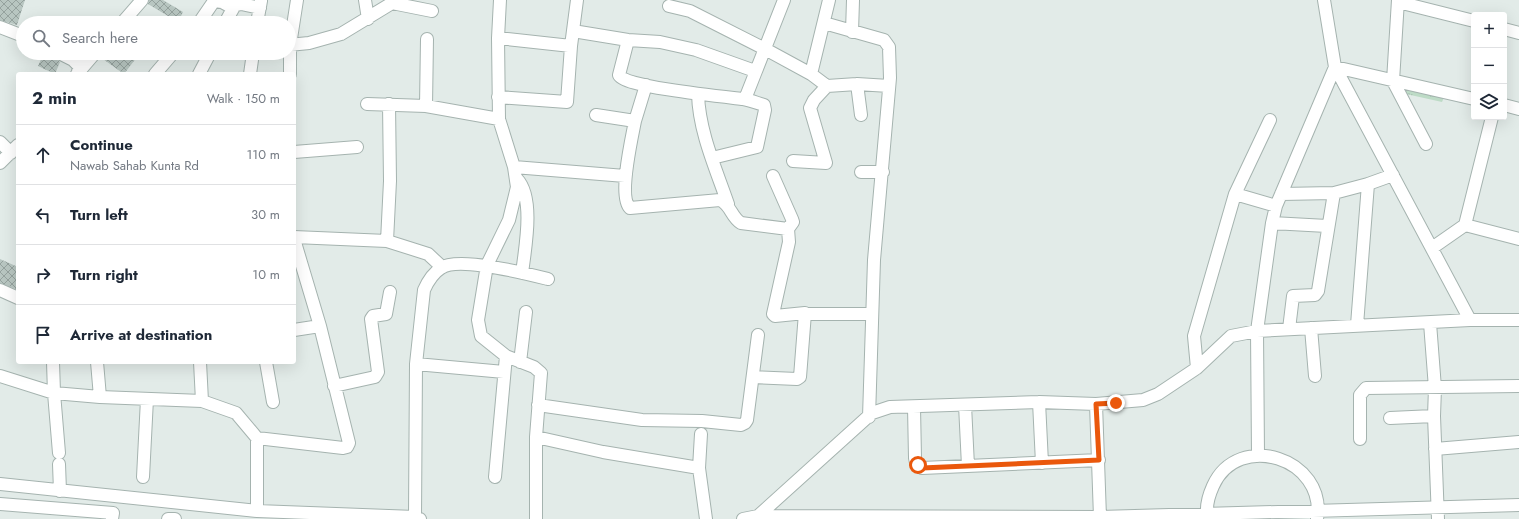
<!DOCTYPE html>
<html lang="en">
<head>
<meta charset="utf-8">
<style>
	body { margin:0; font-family:Jost,sans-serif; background:#f6f6f7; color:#1f2937 }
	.controls { position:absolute; right:12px; top:12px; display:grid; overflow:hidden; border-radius:4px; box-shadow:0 4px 16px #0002 }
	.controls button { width:36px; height:36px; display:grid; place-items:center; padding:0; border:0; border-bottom:1px solid #e0e1e3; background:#fff; color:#1f2937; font:20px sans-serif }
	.stop { position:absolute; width:12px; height:12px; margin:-9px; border:3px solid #ea580c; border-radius:50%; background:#fff }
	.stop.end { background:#ea580c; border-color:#fff; box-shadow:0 1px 4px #0008 }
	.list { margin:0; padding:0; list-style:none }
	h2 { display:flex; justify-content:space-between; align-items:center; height:52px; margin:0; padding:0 16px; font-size:17px }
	h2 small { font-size:13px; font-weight:400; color:#747a83 }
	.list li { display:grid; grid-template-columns:26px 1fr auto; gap:12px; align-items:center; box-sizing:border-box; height:60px; padding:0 16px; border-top:1px solid #e0e1e3 }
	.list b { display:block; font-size:15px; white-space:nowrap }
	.list p { margin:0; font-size:13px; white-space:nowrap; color:#747a83 }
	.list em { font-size:13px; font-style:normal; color:#747a83 }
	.icon { flex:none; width:22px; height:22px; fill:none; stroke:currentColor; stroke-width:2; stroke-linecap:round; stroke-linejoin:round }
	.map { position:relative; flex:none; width:1519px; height:519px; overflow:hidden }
	.search { position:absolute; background:#fff; box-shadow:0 4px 16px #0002; left:16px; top:16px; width:280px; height:44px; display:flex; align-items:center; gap:10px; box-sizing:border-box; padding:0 14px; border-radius:22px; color:#747a83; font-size:15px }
	.panel { position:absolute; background:#fff; box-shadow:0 4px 16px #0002; left:16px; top:72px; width:280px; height:292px; border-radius:4px }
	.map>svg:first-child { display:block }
	.park { fill:url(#park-tufts) }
	.building { fill:url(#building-cross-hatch) }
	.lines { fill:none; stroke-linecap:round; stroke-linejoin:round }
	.minor-casing { stroke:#a5b3af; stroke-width:14 }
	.minor { stroke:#fff; stroke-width:12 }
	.route { stroke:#ea580c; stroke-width:5 }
</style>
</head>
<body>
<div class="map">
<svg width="1519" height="519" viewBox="0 0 1519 519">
	<defs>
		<pattern id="park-tufts" width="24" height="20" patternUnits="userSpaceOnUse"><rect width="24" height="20" fill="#bddbc6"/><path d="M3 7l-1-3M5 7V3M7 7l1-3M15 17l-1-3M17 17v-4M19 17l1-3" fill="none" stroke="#a2bdab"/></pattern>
		<pattern id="building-cross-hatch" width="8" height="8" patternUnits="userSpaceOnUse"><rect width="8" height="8" fill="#b8c6c1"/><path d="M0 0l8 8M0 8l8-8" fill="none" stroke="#95a29e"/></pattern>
	</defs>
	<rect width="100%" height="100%" fill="#e2ebe8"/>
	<path class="park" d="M 1401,85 L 1445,95 L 1442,102 L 1406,94 Z"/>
	<path class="building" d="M 0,0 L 25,0 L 17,25 L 0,20 Z
		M 149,0 L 163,0 L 183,12 L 178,22 L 148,4 Z
		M 44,53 L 52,53 L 53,57 L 60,62 L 55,74 L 38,66 Z
		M 108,53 L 140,53 L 124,74 L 103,59 Z
		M 0,259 L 18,267 L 18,284 L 16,289 L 0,283 Z"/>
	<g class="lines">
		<g class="minor-casing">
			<path id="minor" d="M 365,0 L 368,19
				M 500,0 L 498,38 L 499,119 L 514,167 L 517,187 L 509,220 L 487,265 L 478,320 L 481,336 L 506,356 L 534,367 L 541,373 L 536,437 L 536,519
				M 1324,0 L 1335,67 L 1470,320
				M 1398,0 L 1393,81 L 1426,144
				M 1398,2 L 1474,21
				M 669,6 L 690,11 L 765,49 L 811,74 L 827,86 L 857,84 L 889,86
				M 122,23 L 142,0
				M 199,23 L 214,1 L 222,2 L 233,8
				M 225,23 L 235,5 L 241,4 L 260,8
				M 257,23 L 261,1
				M 824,23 L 884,40 L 889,47 L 890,78 L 874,260 L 869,417
				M 0,27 L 23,36
				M 1504,29 L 1519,33
				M 573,31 L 628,40 L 660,42 L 696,50 L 755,71
				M 852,32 L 853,0
				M 498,38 L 571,46
				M 427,39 L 426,106 L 499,119
				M 628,40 L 619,75 C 623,87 726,97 743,99 C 750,100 757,103 764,105 L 765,110 L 757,147 L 712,158
				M 289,45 L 309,43 L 341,34 L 392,3 L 432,11
				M 59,53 L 73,60 L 79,66 L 78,72 L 81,74
				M 77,74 L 95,53
				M 155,74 L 173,53
				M 199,74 L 210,53
				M 250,74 L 253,53
				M 290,74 L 290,45 L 297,0
				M 811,74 L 829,0
				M 857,84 L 861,115
				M 698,94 C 699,132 716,169 728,204
				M 498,97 L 567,102 L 571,46 L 577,0
				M 745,99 L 784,0
				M 367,104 L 426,106
				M 1504,105 L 1519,109
				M 596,115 L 635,121 C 632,137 618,197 630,208 L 720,200 C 731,205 731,217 741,223 L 788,229 L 789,242 L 773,314 L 775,316 L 805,313 L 800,377 L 797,379 L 753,377
				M 635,121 L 646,85
				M 0,142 L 11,153
				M 294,152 L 357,147
				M 793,161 L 826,163 L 810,108 L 814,100 L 827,86
				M 0,163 L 18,145
				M 514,167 L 625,176
				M 861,172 L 883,172
				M 773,176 L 792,219 L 793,222 L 788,229
				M 517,179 C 535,198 525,249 522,273
				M 1235,194 L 1276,206
				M 1281,194 L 1334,193 L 1368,184 L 1393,175
				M 1272,223 L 1327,226
				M 1465,225 L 1519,239
				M 294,237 L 387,241 L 428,254 L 442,267
				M 387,241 L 390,181 L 389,104
				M 1432,248 L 1465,225 L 1492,117
				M 0,290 L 18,298
				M 806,314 L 872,314
				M 1430,323 L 1435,388 L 1434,416 L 1438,519
				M 1357,325 L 1368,184
				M 1311,328 L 1315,376
				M 1289,329 L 1293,296 L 1315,295 L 1318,291 L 1334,193
				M 294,330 L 320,326
				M 97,362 L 100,397
				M 200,362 L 202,401 L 236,413 L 257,438 L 257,511
				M 266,362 L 273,402
				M 520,362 L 526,312
				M 416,364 L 504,372
				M 1197,368 L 1194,336 L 1235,194 L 1270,120
				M 0,376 L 54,393 L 53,362
				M 334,386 L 375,377 L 378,372 L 371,319 L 373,316 L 386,314 L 390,292
				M 1039,402 L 1042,463
				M 1096,404 L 1100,517
				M 538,405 L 642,420 L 702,421 L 741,425 L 745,423 L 747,420 L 758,335
				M 965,405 L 968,466
				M 914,407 L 915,458 L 916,463 L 922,468 L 1099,460
				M 1390,418 L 1434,416
				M 536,437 L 603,452 L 699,468 L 706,519
				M 257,438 L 343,448 L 347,447 L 349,443 L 320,326 L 294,239
				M 1360,439 L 1360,395 L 1366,388 L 1519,386
				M 1435,449 L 1519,442
				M 59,453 L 54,393 L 100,397 L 202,401
				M 1258,455 L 1257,331 L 1272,223 L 1276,206 L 1335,67 L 1474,99
				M 59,464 L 60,491
				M 699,468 L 701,434
				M 143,477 L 147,399
				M 495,477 L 506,356
				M 0,484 L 257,511 L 415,517 L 420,519
				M 0,504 L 113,513 L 112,519
				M 758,516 L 872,413 L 890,407 L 1039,402 L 1096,404 L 1143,400 L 1158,394 L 1197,368 L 1231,336 L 1257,331 L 1470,320 L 1519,320
				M 415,517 L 416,364 L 424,290 C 428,281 433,273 441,268 C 458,256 528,274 548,279
				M 168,519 L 175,519
				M 743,519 L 758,516 L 1100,517 L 1519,505
				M 1208,519 C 1205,508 1208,497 1213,486 C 1238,430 1327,458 1317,519"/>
		</g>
		<use href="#minor" class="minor"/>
	</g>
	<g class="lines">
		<path class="route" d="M 918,465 L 922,468 L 1099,460 L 1096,404 L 1116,403"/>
	</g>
</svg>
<div class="controls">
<button>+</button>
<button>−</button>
<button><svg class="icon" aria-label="layers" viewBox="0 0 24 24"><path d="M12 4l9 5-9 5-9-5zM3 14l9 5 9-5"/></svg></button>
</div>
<div class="stop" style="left:918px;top:465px"></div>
<div class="stop end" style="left:1116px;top:403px"></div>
<div class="search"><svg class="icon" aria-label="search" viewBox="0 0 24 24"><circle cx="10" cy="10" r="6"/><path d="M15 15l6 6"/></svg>Search here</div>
<section class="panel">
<h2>2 min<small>Walk · 150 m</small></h2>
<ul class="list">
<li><svg class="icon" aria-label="ahead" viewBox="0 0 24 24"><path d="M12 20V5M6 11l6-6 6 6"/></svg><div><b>Continue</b><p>Nawab Sahab Kunta Rd</p></div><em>110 m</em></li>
<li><svg class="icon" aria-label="left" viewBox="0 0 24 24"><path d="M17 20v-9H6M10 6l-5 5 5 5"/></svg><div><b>Turn left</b></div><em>30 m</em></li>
<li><svg class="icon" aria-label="right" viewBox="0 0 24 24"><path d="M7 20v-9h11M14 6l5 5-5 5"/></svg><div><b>Turn right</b></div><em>10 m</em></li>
<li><svg class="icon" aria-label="arrive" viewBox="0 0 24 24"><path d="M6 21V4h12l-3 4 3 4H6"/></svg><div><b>Arrive at destination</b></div></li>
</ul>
</section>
</div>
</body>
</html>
